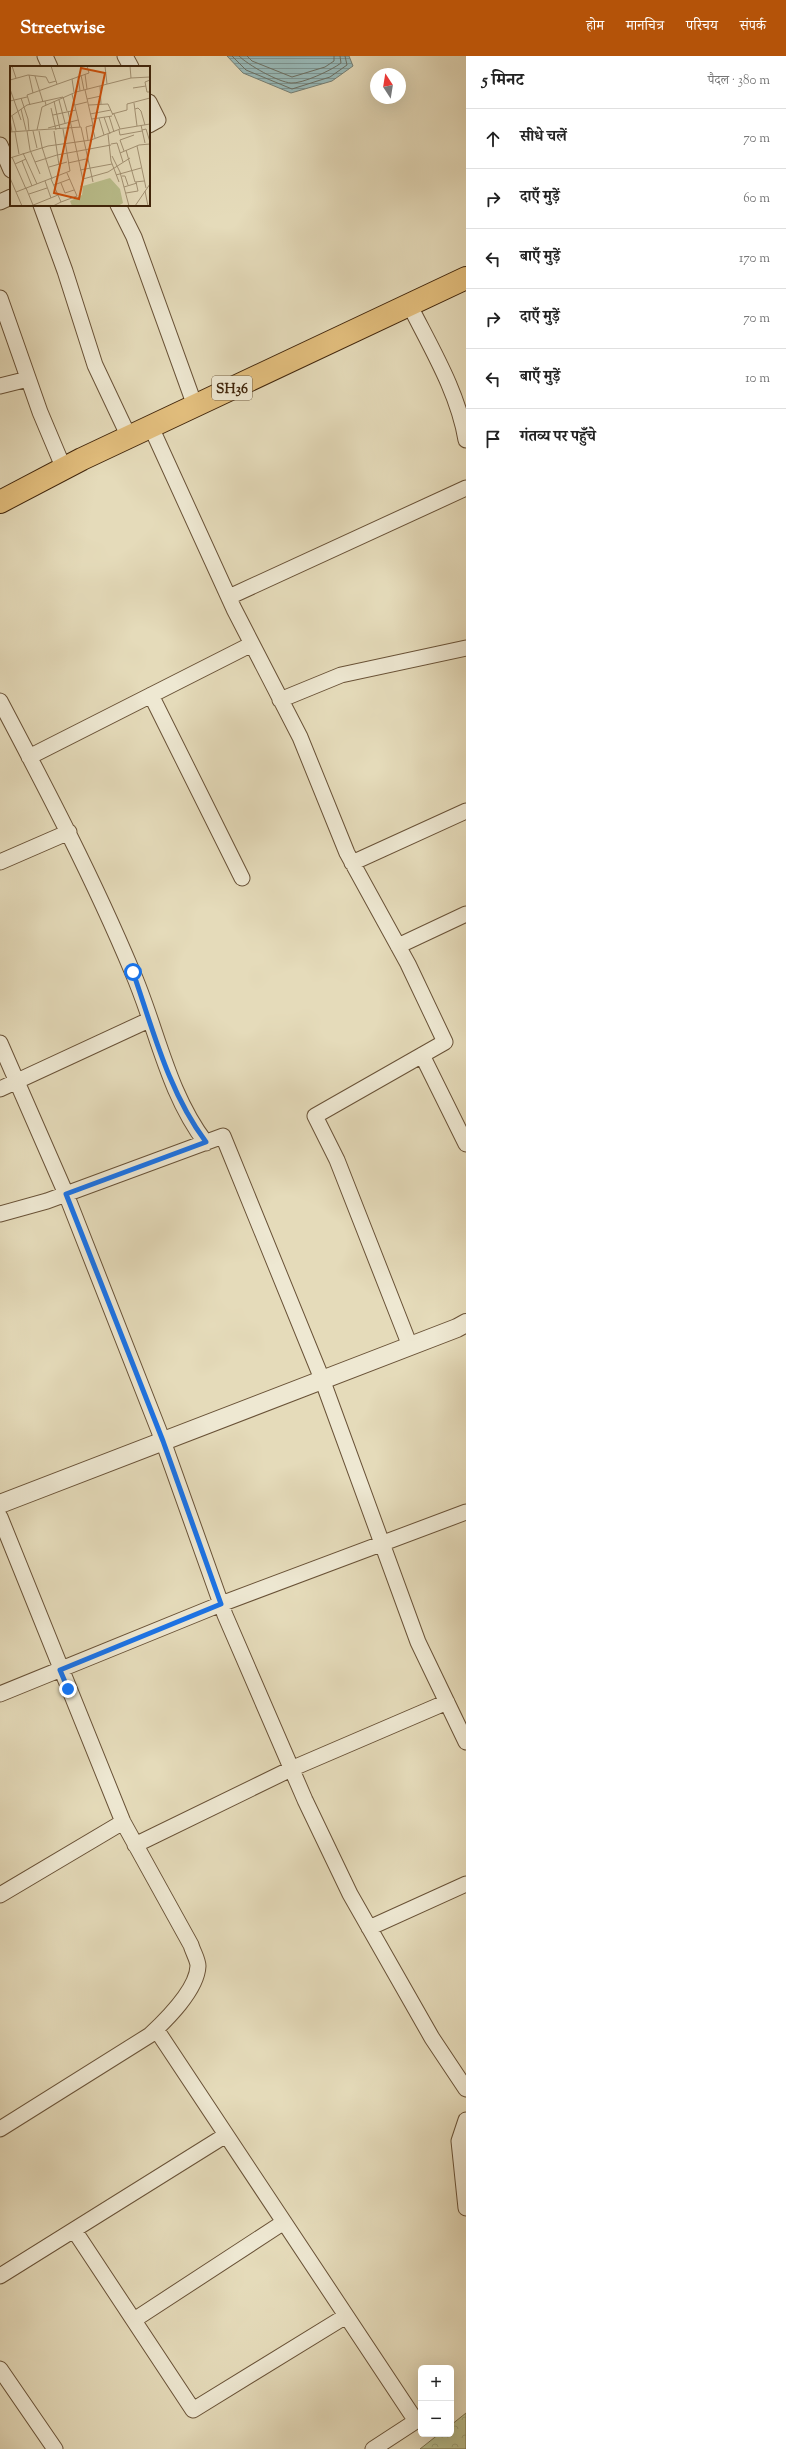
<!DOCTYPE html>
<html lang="hi">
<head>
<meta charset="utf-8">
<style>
	body { margin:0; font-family:"Sorts Mill Goudy","Noto Serif Devanagari",serif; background:#f6f6f6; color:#222 }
	.controls { position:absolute; right:12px; bottom:12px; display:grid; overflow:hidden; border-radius:6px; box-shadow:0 4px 16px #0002 }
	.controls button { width:36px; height:36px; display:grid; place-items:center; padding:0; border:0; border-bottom:1px solid #e0e0e0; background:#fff; color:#222; font:20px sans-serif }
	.compass { position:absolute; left:370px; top:12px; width:36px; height:36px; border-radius:50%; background:#fff; box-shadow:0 4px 16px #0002; rotate:348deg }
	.stop { position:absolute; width:12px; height:12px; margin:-9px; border:3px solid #1a73e8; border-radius:50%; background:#fff }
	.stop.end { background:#1a73e8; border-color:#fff; box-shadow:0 1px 4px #0008 }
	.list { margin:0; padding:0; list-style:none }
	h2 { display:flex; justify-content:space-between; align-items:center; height:52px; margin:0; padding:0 16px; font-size:17px }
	h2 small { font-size:13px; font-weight:400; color:#767676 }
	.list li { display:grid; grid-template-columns:26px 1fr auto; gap:12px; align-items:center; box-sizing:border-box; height:60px; padding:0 16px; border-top:1px solid #e0e0e0 }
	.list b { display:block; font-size:15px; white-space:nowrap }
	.list em { font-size:13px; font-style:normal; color:#767676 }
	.icon { flex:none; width:22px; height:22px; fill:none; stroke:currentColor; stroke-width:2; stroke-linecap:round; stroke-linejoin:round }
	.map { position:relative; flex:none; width:466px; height:2393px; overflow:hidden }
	header { display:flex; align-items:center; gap:24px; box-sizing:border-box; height:56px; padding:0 20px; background:#b45309; color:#fff }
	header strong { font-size:19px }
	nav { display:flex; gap:22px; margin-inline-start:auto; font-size:14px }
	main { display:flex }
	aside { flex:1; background:#fff }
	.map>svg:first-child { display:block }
	.park { fill:url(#park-crowns); stroke:#7d724c }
	.water { fill:url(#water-rules); stroke:#757e73 }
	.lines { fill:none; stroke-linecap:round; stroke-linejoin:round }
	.shore { stroke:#6c6f62; stroke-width:1 }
	.minor-casing { stroke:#695237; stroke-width:17 }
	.tertiary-casing { stroke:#695237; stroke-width:20 }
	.trunk-casing { stroke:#40250b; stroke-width:24 }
	.minor { stroke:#eee8d2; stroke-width:15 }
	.tertiary { stroke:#eee8d2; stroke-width:18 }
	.trunk { stroke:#e2be7d; stroke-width:22 }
	.route { stroke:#1a73e8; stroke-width:5 }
	.labels { text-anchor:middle; stroke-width:4; stroke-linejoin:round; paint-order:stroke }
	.shield { fill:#eee8d2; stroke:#746047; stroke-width:1 }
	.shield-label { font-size:14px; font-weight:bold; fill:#40250b }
	.inset-road { fill:none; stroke:#a39274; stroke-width:1 }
	.view { fill:#cf510c; fill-opacity:0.15; stroke:#cf510c; stroke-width:2 }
	.inset-edge { fill:none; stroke:#40250b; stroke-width:2 }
</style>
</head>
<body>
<header>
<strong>Streetwise</strong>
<nav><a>होम</a><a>मानचित्र</a><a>परिचय</a><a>संपर्क</a></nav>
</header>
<main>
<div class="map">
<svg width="466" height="2393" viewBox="0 0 466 2393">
	<defs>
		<pattern id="park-crowns" width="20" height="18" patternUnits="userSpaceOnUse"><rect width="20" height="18" fill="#babe8c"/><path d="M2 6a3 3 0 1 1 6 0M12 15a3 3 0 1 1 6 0" fill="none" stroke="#a1a377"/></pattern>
		<pattern id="water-rules" width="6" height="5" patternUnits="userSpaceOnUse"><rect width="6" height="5" fill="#98b9b8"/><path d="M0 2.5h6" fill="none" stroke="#7d9694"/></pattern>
	</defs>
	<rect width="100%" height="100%" fill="#e5dbba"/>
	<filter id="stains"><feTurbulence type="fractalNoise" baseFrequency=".005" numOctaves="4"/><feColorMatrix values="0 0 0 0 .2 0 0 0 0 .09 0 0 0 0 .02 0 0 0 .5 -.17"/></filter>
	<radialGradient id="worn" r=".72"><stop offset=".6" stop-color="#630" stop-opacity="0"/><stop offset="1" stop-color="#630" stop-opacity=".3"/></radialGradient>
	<path class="park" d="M 466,2357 L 466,2393 L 420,2393 L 439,2378 L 451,2378 L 451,2369 Z"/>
	<path class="water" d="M 227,0 L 349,0 L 353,10 L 332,25 L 291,37 L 243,17 Z"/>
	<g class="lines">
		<path class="shore" d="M 232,0 L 246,14 L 292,33 L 330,21 L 347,9 L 345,0
			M 239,0 C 248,9 278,26 291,27 C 302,28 332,14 341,7 L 340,0
			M 247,0 L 252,5 L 292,21 L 325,11 L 334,5 L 334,0"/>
		<g class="minor-casing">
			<path id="minor" d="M 45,0 L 50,11
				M 125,0 L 131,11
				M 149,46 L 158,64 L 149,69
				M 0,89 L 11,114
				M 0,146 L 11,141
				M 41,149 L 65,215 L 95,309 L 129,381
				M 118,149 L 134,181 L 195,350
				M 0,242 L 40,356 L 64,413
				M 409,248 C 431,292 458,336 466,384
				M 0,330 L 28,323
				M 151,371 L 234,553 L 300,681 L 347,797 L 408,908 L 445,986 L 315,1060 L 337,1104 L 410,1290
				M 229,541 L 466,432
				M 151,639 L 242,822
				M 280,644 L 341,619 L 466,592
				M 0,645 C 47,734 93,822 132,915 C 157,972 167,1036 206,1087
				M 29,701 L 252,588
				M 0,806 L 69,776
				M 352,807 L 466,755
				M 398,890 L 466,858
				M 0,987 L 66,1138 L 163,1385 L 225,1559 L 305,1744 L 350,1838 L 432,1982 L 466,2033
				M 422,999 L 466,1088
				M 0,1033 L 149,964
				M 0,1158 L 47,1145 L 223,1080 L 322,1323 L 418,1586 L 466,1686
				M 0,1461 L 123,1766 L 191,1889 C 193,1896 198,1904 198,1910 C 197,1934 166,1964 150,1979 L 0,2073
				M 0,1638 L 221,1548 L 466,1456
				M 135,1789 L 291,1713 L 447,1646
				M 0,1839 L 123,1766
				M 369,1872 L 466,1828
				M 156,1973 L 416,2365 L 373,2393
				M 466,2064 L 459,2085 L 466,2152
				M 74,2174 L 193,2354 L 346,2260
				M 0,2220 L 226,2079
				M 134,2264 L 284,2166
				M 0,2313 L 55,2393"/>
		</g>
		<g class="tertiary-casing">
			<path id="tertiary" d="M 0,1448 L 457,1272 L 466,1267"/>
		</g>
		<g class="trunk-casing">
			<path id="trunk" d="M 0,446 L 82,403 L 466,222"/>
		</g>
		<use href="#minor" class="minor"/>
		<use href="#tertiary" class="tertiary"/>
		<use href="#trunk" class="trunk"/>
	</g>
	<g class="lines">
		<path class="route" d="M 68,1633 L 60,1614 L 221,1548 L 163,1385 L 66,1138 L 206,1086 C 169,1037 153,974 133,916"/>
	</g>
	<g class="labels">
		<rect class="shield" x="212" y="320" width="40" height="24" rx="3"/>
		<g class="shield-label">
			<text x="232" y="337">SH36</text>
		</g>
	</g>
	<g transform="translate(10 10)">
		<rect width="140" height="140" fill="#e5dbba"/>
		<path d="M 100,112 L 110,123 L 113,137 L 108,140 L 62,140 L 60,135 L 72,129 L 73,120 Z" fill="#babe8c"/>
		<path class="inset-road" d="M 2,0 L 6,12M 41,0 L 46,15M 95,0 L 97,18M 75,8 L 77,23M 19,9 L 23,27M 71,9 L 74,24M 25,10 L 33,36M 68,10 L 70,25M 121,12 L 140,11M 62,13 L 79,7 L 77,0M 0,14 L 18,9 L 36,11 L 39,17 L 46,15 L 47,18M 140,14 L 135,16 L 137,26 L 140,26M 90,20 L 91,38M 123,22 L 136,20M 0,23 L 11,54M 75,24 L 83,59 L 76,61 L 78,74M 62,28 L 70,61M 53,31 L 57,45M 11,32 L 18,53 L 19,65M 77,33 L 91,30M 49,34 L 55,57M 0,35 L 17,31M 35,35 L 53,31M 44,35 L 50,63M 124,37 L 127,60M 20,39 L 17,29 L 62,13 L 64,26M 65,39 L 77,36M 79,39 L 98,38 L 103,49M 41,42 L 46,64M 11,43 L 16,64M 125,43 L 128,42 L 131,45 L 135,59M 58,45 L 73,114 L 71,121M 80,48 L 101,44M 102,48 L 117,44 L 117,38 L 140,32M 104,48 L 110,63M 43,49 L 66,44M 2,50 L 6,65M 99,50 L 104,66M 0,51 L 17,39 L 35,35 L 36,39M 94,51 L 100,68M 89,52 L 94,69M 0,53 L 2,66M 82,53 L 102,50M 82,59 L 85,72M 131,59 L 135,77M 38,62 L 68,54M 27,64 L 71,61 L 83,116M 109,64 L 110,69 L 132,65M 132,64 L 136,63 L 140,76M 17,65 L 20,84 L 30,108M 23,65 L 27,82M 29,65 L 32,81M 44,65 L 49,99M 0,66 L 27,64 L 32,41 L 66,26 L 121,12 L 120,0M 5,66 L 9,88M 98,68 L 101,95 L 109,116M 101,78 L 107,77 L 113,96M 127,80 L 136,122M 32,81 L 42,113M 116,84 L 125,116 L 134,115M 114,85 L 110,74 L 124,69M 13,87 L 27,118M 110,87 L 129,79 L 140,78M 102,90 L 110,106 L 119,140M 2,91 L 16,123M 0,92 L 38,80 L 81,74 L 110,63 L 140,58M 12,95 L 22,120M 25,96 L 47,89 L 101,79M 58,97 L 76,93M 5,98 L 16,93M 39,101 L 57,96M 70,104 L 102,98M 106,109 L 131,102M 112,110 L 115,110 L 118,119M 0,112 L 12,140M 41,113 L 51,136 L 43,140M 73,113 L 98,106 L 120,92M 35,115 L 41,132M 51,117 L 55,127 L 64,124M 44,119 L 60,113M 114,121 L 127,117M 16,122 L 23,139M 135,125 L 138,140M 6,126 L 60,105 L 53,63M 116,127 L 128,125 L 126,116M 19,128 L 37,122M 51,136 L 67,130 L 57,107M 21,140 L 48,129M 125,140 L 140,118"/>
		<path class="view" d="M 71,2 L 95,7 L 69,133 L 44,127 Z"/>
		<rect width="140" height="140" class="inset-edge"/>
	</g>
	<rect width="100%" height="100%" filter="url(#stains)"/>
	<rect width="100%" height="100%" fill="url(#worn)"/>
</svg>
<div class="controls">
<button>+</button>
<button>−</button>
</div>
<svg class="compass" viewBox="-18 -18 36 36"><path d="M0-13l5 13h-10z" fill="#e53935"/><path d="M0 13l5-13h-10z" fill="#767676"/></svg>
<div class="stop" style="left:133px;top:916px"></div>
<div class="stop end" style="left:68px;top:1633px"></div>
</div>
<aside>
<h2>5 मिनट<small>पैदल · 380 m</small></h2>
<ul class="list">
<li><svg class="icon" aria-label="ahead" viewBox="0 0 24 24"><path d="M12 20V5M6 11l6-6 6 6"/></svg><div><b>सीधे चलें</b></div><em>70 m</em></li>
<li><svg class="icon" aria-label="right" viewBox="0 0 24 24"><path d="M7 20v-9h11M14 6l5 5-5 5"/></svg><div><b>दाएँ मुड़ें</b></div><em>60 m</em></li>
<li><svg class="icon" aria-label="left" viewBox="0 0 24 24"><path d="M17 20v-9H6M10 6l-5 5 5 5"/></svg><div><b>बाएँ मुड़ें</b></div><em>170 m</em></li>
<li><svg class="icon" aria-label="right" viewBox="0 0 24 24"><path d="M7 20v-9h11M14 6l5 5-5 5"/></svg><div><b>दाएँ मुड़ें</b></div><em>70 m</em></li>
<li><svg class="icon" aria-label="left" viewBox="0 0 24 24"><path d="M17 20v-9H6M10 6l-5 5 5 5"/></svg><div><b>बाएँ मुड़ें</b></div><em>10 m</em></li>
<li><svg class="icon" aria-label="arrive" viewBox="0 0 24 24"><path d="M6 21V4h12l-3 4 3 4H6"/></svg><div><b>गंतव्य पर पहुँचे</b></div></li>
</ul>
</aside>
</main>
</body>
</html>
